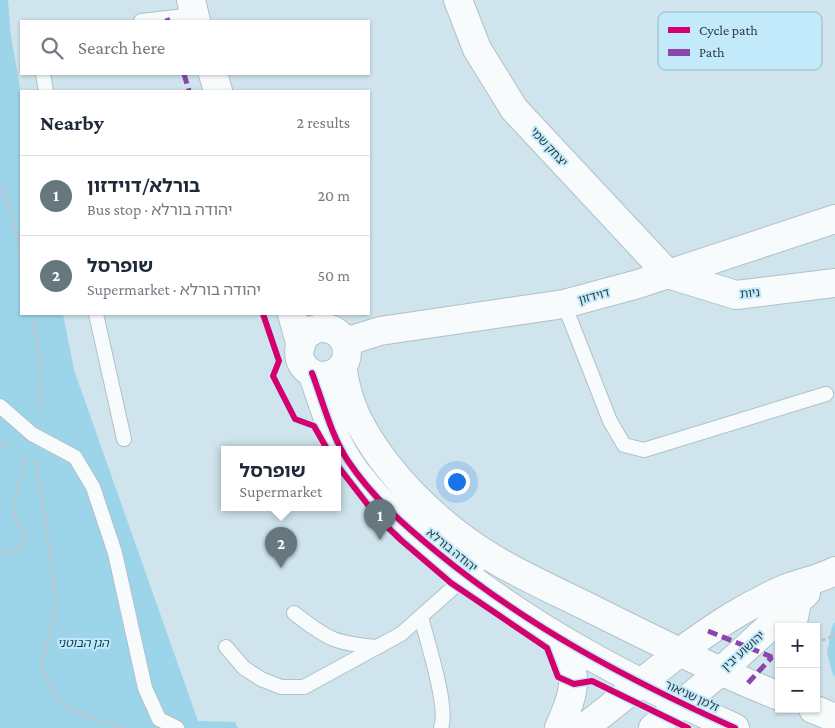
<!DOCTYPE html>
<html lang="en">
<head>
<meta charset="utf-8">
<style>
	body { margin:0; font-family:"Crimson Pro","Noto Sans Hebrew",serif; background:#f2f2f3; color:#1f2937 }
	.controls { position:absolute; right:15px; bottom:15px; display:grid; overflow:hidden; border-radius:0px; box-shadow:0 1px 4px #0004 }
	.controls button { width:45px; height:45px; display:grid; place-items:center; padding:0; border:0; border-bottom:1px solid #e0e1e3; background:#fff; color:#1f2937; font:25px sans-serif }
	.you { position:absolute; left:456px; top:481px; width:18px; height:18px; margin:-12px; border:4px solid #fff; border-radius:50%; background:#1a73e8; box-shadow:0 0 0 8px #1a73e833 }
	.badge { display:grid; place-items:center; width:32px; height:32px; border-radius:50%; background:#66777e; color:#fff; font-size:16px; font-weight:700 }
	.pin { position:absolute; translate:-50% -41px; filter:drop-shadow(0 1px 2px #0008) }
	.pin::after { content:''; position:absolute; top:26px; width:18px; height:15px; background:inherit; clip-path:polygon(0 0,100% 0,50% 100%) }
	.popup { position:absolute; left:221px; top:446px; width:120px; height:65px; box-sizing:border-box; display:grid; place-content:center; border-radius:0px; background:#fff; filter:drop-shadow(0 1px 4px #0005); font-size:16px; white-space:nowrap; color:#747a83 }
	.popup b { font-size:19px; color:#1f2937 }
	.popup::after { content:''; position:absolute; left:50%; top:100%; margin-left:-10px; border:10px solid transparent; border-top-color:#fff }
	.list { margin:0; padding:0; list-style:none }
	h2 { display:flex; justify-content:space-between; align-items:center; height:65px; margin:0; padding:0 20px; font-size:21px }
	h2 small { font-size:16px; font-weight:400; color:#747a83 }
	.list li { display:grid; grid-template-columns:32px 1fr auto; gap:15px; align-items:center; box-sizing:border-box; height:80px; padding:0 20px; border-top:1px solid #e0e1e3 }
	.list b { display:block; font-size:19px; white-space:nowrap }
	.list p { margin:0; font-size:16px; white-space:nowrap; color:#747a83 }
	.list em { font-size:16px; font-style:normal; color:#747a83 }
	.icon { flex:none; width:28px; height:28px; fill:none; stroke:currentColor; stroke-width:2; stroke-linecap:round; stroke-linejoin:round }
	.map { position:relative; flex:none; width:835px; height:728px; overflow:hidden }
	.search { position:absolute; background:#fff; box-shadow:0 1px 4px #0004; left:20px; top:20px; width:350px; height:55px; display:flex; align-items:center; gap:12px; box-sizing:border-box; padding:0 18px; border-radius:0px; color:#747a83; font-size:19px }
	.panel { position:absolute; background:#fff; box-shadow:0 1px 4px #0004; left:20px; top:90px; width:350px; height:225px; border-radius:0px }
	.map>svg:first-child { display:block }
	.green { fill:#9cd4e9 }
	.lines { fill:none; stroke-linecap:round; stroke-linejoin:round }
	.lane-casing { stroke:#b0c1c7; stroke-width:16 }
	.street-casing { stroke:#b0c1c7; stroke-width:30 }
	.secondary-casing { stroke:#b0c1c7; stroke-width:30 }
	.path { stroke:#bfc6ca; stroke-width:3; stroke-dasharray:4 2.5; stroke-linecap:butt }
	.lane { stroke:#f8fbfc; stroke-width:14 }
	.street { stroke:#f8fbfc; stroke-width:28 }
	.secondary { stroke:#f8fbfc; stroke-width:28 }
	.quiet { stroke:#8e44ad; stroke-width:5; stroke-dasharray:10 5; stroke-linecap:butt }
	.cycleway-casing { stroke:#c2eafa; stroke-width:9 }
	.cycleway { stroke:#d6006c; stroke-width:6 }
	.labels { text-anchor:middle; stroke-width:4; stroke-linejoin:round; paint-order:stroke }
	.street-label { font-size:12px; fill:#2d3d43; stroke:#c2eafa }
	.park-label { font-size:12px; font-style:italic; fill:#0a3a49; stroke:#c2eafa }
	.key { fill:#c2eafa; stroke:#95b6c3; stroke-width:1 }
	.key-label { font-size:14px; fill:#2d3d43 }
</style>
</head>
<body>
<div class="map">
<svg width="835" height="728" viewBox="0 0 835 728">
	<rect width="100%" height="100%" fill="#cfe4ed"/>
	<path class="green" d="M 0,0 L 8,0 L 11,36 L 21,93 L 21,314 L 63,314 L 74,370 L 198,721 L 235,722 L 238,728 L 0,728 Z
		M 835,622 L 835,676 L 833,675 L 827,653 L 832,626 Z"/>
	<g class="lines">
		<g class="lane-casing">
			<path id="lane" d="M 141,21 L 194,15
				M 43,74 L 46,91
				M 564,304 L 610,421 L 624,445 L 644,450 L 826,394
				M 96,314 L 124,439
				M 0,406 L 32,434 L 75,457 L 93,487 L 115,553 L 145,688 L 159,719 L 177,728
				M 294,613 C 327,639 336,644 378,647
				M 421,617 C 427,641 449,708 441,728
				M 226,647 L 244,668 L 261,679 L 281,687 L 304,687 L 401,634 L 489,556"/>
		</g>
		<g class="street-casing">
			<path id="street" d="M 458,0 L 477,49 L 514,109 L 668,274 L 736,295 L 835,283
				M 345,342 L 380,331 L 564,304 L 638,284 L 835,219
				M 680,652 C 715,626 747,605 787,588 C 803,582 820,579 835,571
				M 721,671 L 806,593"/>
		</g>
		<g class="secondary-casing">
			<path id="secondary" d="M 191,0 L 196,21
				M 213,74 L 218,91
				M 292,314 L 301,346
				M299 352a24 24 0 1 1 48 0a24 24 0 1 1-48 0Z
				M 342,367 C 345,384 349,402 357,418 C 384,472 437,524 489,556 C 521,576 556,591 590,608 C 652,639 714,670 779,696
				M 312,373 C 323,402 331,435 348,461 C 372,497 405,526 438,553 C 528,627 629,680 735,728
				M 792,627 L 797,602
				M 555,637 C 581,673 576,689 559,728
				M 813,709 L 835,718
				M 584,728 L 680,652
				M 653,728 L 721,671"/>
		</g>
		<path class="path" d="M 0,187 C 12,209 17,233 21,257
			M 32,314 C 39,346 43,378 37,410
			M 0,448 L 11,443
			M 36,461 L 52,566 L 56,607 L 41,666 L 52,691 L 64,706 L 86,716 L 123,728
			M 0,551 L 15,554 L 25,541 L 15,515 L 15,497 L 27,455
			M 816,643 L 835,635"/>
		<use href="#lane" class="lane"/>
		<use href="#street" class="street"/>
		<use href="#secondary" class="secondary"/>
		<path class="quiet" d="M 167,18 L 168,21
			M 184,74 L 189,91
			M 708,631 L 772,657 L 779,656
			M 748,683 L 772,657"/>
		<g class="cycleway-casing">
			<path id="cycleway" d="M 263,314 L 279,361 L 273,376 L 295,419 L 314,426 L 327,449
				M 312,373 C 323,402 331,435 348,461 C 372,497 405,526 438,553 C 528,627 629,680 735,728
				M 337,465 L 378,518 L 402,541 L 451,583 L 547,648 L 558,677 L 574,684 L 592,681 L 688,728"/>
		</g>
		<use href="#cycleway" class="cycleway"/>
	</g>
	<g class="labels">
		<g class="street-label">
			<text transform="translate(549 147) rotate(47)" y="4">יצחק שמי</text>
			<text transform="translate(750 293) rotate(-6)" y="4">ניות</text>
			<text transform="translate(594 296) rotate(-15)" y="4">דוידזון</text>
			<text transform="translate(452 550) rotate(39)" y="4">יהודה בורלא</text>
			<text transform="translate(743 651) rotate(-42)" y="4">יהושוע יבין</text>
			<text transform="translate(692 696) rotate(25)" y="4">זלמן שניאור</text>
		</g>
		<g class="park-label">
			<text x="83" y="647">הגן הבוטני</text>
		</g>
	</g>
	<rect x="658" y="12" width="164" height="58" rx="8" class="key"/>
	<rect x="668" y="27" width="22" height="6" fill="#d6006c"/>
	<rect x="668" y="49" width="22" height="7" fill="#8e44ad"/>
	<g class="key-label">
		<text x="699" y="35">Cycle path</text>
		<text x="699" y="57">Path</text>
	</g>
</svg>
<div class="controls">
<button>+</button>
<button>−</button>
</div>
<div class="you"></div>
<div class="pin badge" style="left:380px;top:540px">1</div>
<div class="pin badge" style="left:281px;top:568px">2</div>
<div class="popup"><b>שופרסל</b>Supermarket</div>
<div class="search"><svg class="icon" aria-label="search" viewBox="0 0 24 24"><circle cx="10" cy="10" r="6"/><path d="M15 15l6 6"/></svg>Search here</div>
<section class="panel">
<h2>Nearby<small>2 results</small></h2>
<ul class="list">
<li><span class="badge">1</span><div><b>בורלא/דוידזון</b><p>Bus stop · יהודה בורלא</p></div><em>20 m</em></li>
<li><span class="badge">2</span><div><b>שופרסל</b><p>Supermarket · יהודה בורלא</p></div><em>50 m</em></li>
</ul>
</section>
</div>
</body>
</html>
